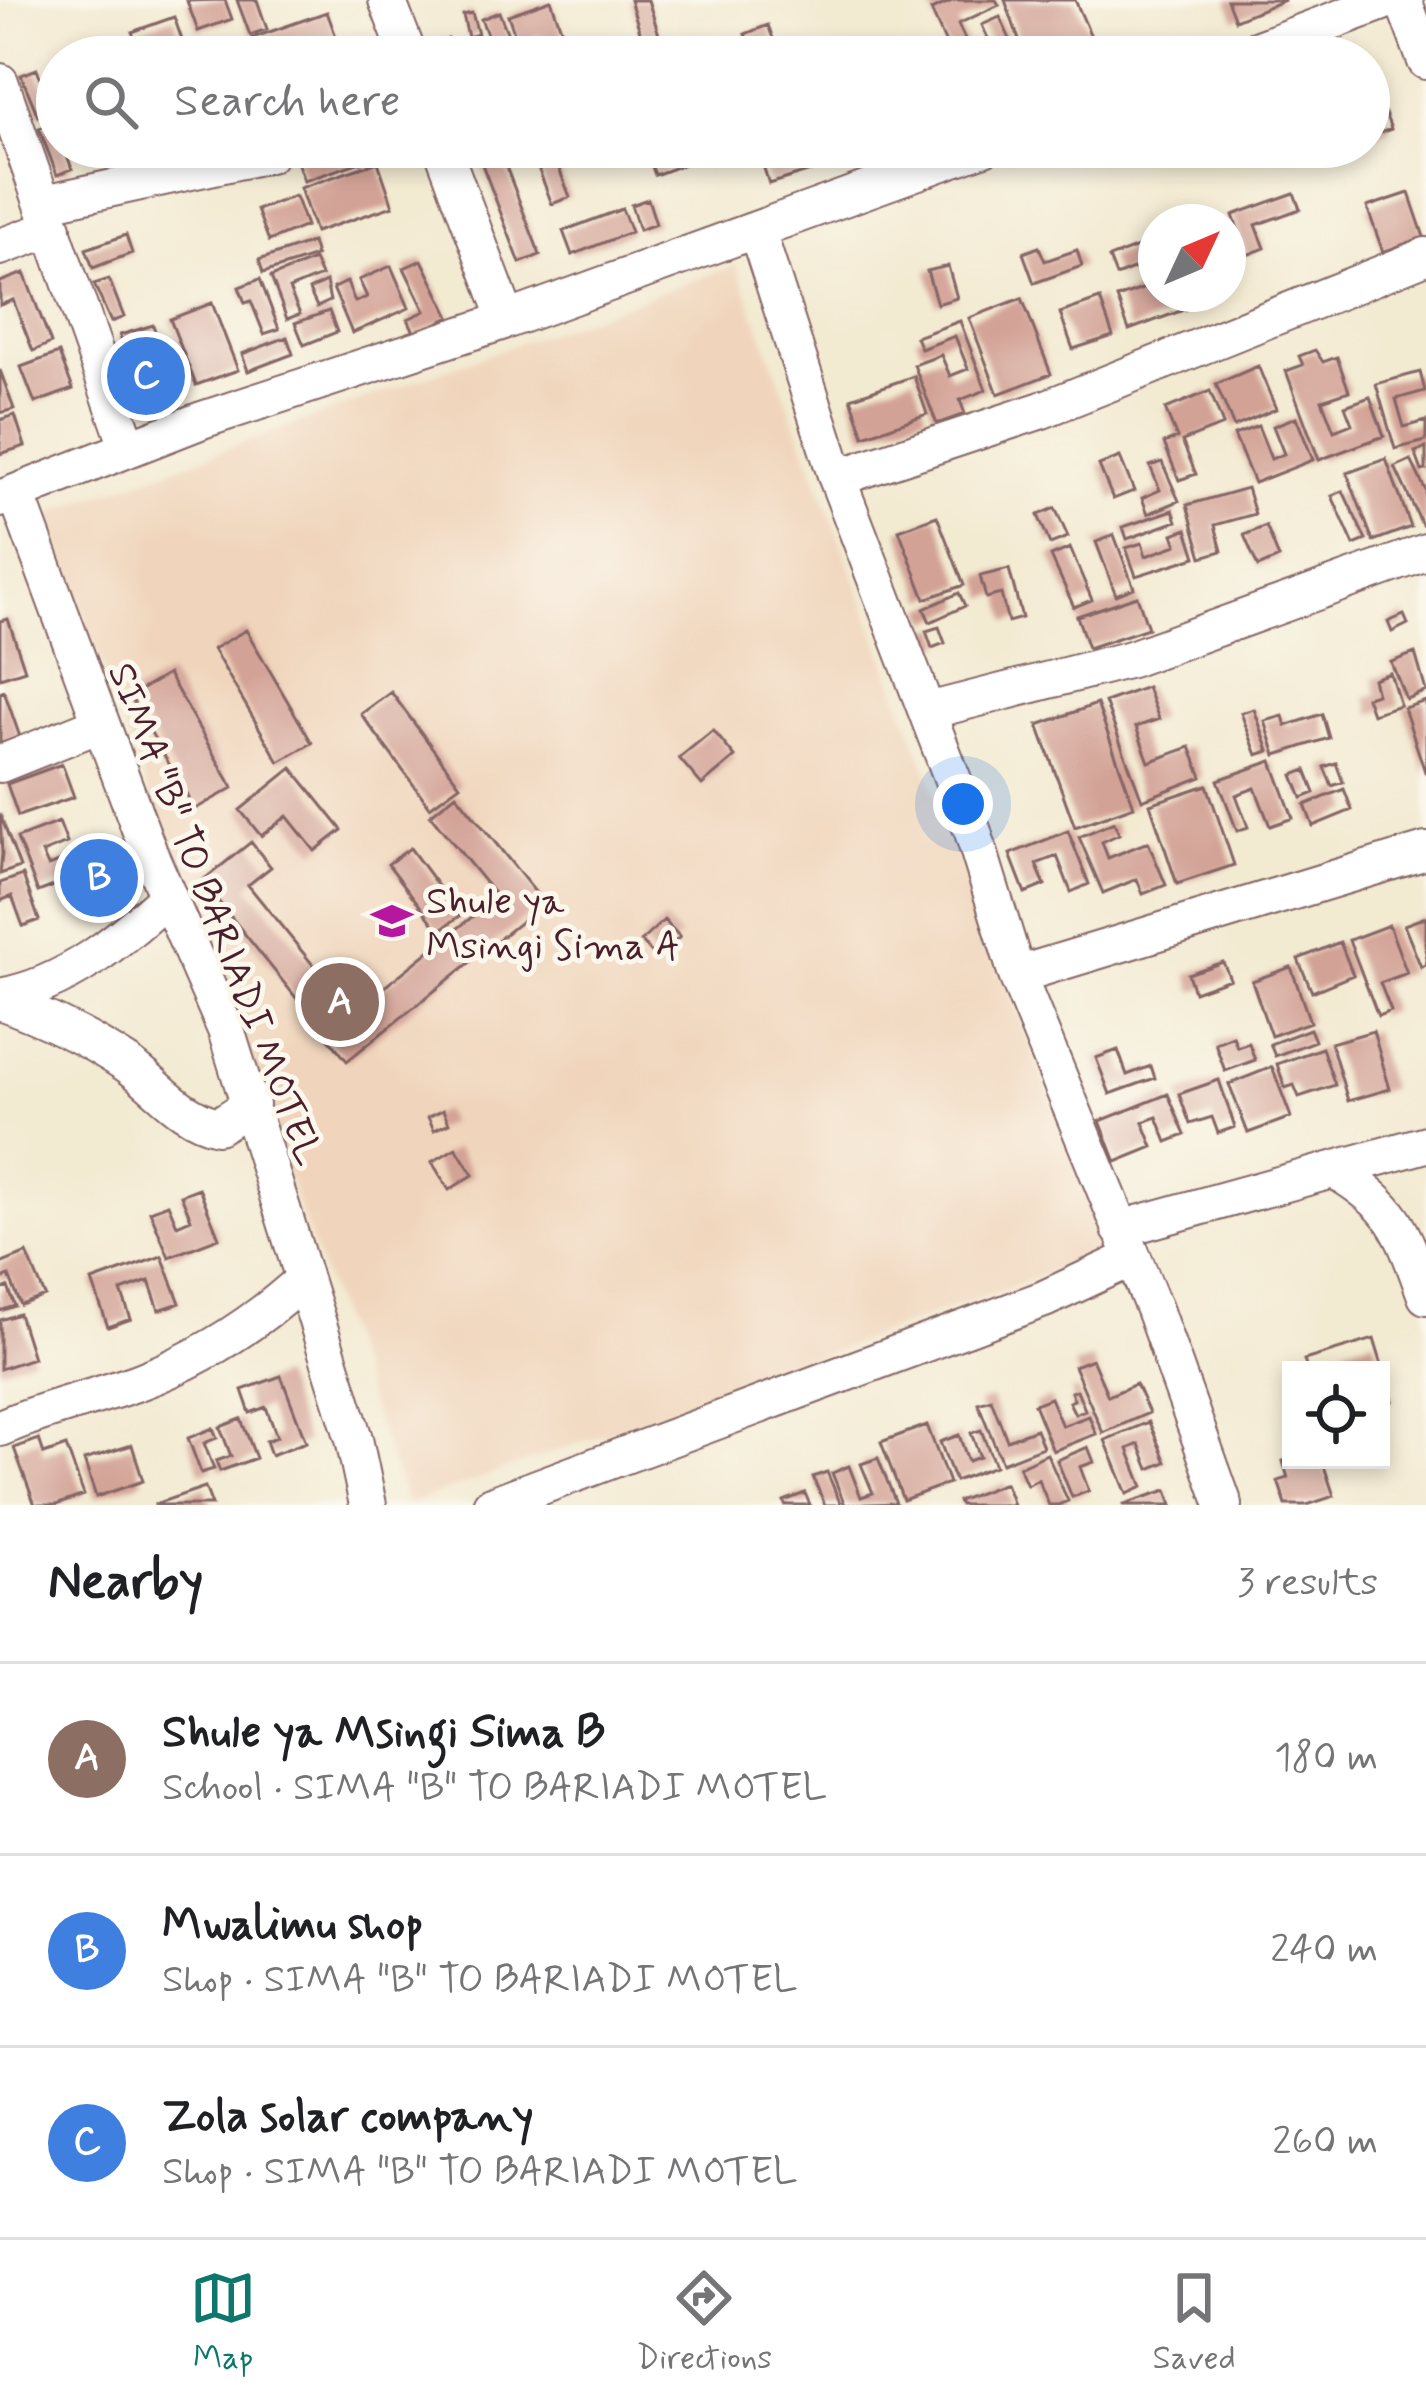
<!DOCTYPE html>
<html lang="en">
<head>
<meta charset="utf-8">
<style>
	body { margin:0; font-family:Mynerve,sans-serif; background:#f2f2f2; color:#202124 }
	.controls { position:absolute; right:36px; bottom:36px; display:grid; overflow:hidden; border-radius:0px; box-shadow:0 6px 18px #0003 }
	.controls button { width:108px; height:108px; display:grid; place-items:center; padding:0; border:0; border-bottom:3px solid #e0e0e0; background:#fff; color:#202124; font:60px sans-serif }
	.compass { position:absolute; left:1138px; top:204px; width:108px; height:108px; border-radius:50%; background:#fff; box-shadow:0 6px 18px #0003; rotate:46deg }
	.you { position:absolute; left:963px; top:804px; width:42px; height:42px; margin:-30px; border:9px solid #fff; border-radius:50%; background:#1a73e8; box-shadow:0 0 0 18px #1a73e833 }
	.badge { display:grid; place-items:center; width:78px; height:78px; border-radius:50%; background:#0f766e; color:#fff; font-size:39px; font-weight:700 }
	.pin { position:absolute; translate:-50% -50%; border:6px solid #fff; box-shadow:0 3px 12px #0006 }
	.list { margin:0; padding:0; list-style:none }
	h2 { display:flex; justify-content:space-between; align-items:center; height:156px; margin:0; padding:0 48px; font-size:51px }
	h2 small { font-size:39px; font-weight:400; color:#757577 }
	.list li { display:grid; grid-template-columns:78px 1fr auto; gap:36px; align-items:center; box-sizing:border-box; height:192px; padding:0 48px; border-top:3px solid #e0e0e0 }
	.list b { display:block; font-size:45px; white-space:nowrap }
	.list p { margin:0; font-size:39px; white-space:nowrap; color:#757577 }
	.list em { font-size:39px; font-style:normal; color:#757577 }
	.icon { flex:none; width:66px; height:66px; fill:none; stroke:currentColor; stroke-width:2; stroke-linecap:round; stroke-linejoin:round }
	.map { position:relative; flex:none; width:1426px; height:1505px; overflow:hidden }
	.search { position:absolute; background:#fff; box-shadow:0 6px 18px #0003; left:36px; right:36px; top:36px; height:132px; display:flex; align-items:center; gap:30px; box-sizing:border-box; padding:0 42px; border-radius:66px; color:#757577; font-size:45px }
	.sheet { height:732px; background:#fff }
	nav { display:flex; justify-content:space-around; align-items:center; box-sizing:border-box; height:168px; border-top:3px solid #e0e0e0; background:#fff; font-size:33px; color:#757577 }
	nav a { display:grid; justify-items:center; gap:6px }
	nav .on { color:#0f766e }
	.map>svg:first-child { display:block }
	.built { fill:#f0d5bc }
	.building { fill:#d3a296 }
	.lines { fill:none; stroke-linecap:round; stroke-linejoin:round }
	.minor-casing { stroke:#856665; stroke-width:40 }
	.minor { stroke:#fff; stroke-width:36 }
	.labels { text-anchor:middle; stroke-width:10; stroke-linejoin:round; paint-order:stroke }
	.poi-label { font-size:39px; fill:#4a1f2b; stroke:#fbf7ec; text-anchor:start }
	.street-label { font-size:39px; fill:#4a1f2b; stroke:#fbf7ec }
</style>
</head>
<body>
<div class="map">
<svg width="1426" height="1505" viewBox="0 0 1426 1505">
	<rect width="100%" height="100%" fill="#fbf7ec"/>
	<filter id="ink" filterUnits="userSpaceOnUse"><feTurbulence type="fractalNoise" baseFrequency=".00833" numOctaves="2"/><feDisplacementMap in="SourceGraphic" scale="24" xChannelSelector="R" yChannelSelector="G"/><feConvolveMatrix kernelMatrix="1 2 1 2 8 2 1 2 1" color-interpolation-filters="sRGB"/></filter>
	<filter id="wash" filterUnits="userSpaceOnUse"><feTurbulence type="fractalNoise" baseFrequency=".004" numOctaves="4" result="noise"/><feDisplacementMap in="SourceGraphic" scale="48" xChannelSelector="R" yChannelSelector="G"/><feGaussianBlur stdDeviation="2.7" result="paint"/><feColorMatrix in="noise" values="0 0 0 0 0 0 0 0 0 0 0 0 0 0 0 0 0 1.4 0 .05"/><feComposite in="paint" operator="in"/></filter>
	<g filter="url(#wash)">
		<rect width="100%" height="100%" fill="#f3ead2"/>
		<path class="built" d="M 736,265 L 1108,1252 L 407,1505 L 47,514 Z"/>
		<g id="blocks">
			<path class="building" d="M 225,0 L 232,19 L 198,31 L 187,1 Z
				M 237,0 L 257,0 L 267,29 L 250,35 Z
				M 551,0 L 571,57 L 549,57 L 541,35 L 518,44 L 508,15 Z
				M 630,0 L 648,0 L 666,57 L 648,57 Z
				M 954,0 L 996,0 L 999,5 L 958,24 L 973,57 L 952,57 L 931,10 Z
				M 1005,0 L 1075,0 L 1100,57 L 1025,57 Z
				M 1227,0 L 1285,0 L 1235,20 Z
				M 327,12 L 342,53 L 330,57 L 259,57 L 252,38 Z
				M 499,12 L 517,57 L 496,57 L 481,19 Z
				M 472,13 L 478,34 L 468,37 L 463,15 Z
				M 174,17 L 188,57 L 142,57 L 132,32 Z
				M 1000,17 L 1018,57 L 983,57 L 994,52 L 982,25 Z
				M 768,25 L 774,41 L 751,49 L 745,34 Z
				M 448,39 L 455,57 L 432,57 L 428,48 Z
				M 37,69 L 48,98 L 57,94 L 57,109 L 38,116 L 21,75 Z
				M 1369,71 L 1391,129 L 1369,137 Z
				M 54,122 L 57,147 L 64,147 L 72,169 L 57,175 L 39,128 Z
				M 118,147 L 153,147 L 160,165 L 121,180 L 110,150 Z
				M 292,147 L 375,147 L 378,156 L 304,181 Z
				M 530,147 L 567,147 L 553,153 L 570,197 L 552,204 Z
				M 645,147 L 678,147 L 685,164 L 655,175 Z
				M 757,147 L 773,147 L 775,152 L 790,147 L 827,147 L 833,164 L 769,184 Z
				M 1279,147 L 1311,147 L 1311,148 L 1283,158 Z
				M 500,151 L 540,255 L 520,263 L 480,159 Z
				M 378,162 L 393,206 L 315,232 L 300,188 Z
				M 1294,193 L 1300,209 L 1256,225 L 1265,248 L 1247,255 L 1233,215 Z
				M 1409,193 L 1424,237 L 1383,252 L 1367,207 Z
				M 295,196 L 306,226 L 269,241 L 257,210 Z
				M 648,199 L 656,224 L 639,230 L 631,205 Z
				M 622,209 L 631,232 L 572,255 L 563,231 Z
				M 126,235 L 132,253 L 93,268 L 86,249 Z
				M 1156,240 L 1156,260 L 1116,276 L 1109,258 Z
				M 312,242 L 316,256 L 263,273 L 259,260 Z
				M 1039,247 L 1045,261 L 1077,250 L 1082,266 L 1034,283 L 1023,253 Z
				M 314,260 L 321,276 L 289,289 L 300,314 L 287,319 L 271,277 Z
				M 422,260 L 450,317 L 415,334 L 408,319 L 425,311 L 404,268 Z
				M 391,266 L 409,308 L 352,333 L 333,288 L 347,282 L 355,302 L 367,297 L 359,280 Z
				M 948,266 L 957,298 L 937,304 L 927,271 Z
				M 24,273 L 51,343 L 33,351 L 13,300 L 0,305 L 0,282 Z
				M 109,279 L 124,317 L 111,322 L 94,284 Z
				M 260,279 L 279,329 L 264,334 L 251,301 L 245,303 L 239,287 Z
				M 326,282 L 330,301 L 317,307 L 309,290 Z
				M 1156,284 L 1156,294 L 1181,294 L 1186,309 L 1129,330 L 1117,298 Z
				M 1022,298 L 1051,374 L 998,394 L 969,318 Z
				M 1100,299 L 1113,336 L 1073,349 L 1060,313 Z
				M 212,303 L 238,370 L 196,385 L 170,319 Z
				M 329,311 L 337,332 L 304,345 L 295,323 Z
				M 960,321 L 986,390 L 960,400 L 965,414 L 937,424 L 914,365 L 941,355 L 950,376 L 968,369 L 955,336 L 921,349 L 916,337 Z
				M 153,325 L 176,396 L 152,404 L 146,386 L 133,390 L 120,335 Z
				M 287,337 L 293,354 L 248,371 L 242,354 Z
				M 1315,350 L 1323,362 L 1337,357 L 1349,391 L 1322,400 L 1334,431 L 1352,424 L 1345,406 L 1370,397 L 1384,436 L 1319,460 L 1286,371 L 1303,365 L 1299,356 Z
				M 59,353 L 73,389 L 35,403 L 21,367 Z
				M 1258,366 L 1276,409 L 1234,427 L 1216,384 Z
				M 0,370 L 14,409 L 0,413 Z
				M 1420,372 L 1425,391 L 1396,399 L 1404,427 L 1426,421 L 1426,441 L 1395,449 L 1376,384 Z
				M 914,376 L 927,414 L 864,436 L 851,398 Z
				M 1210,391 L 1223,425 L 1182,441 L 1196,474 L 1179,480 L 1164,443 L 1177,438 L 1165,409 Z
				M 15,415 L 25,446 L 0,454 L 0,420 Z
				M 1296,417 L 1313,460 L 1254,483 L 1234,435 L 1258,426 L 1271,459 L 1284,454 L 1273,426 Z
				M 1426,448 L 1426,470 L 1422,471 L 1415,452 Z
				M 1120,457 L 1134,491 L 1113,499 L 1099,465 Z
				M 1386,459 L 1411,527 L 1373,541 L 1347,473 Z
				M 1411,460 L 1426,491 L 1426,523 L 1422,525 L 1395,467 Z
				M 1162,462 L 1179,501 L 1148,514 L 1142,498 L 1160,490 L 1150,466 Z
				M 1247,488 L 1255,514 L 1215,525 L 1222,551 L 1202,557 L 1187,505 Z
				M 1343,491 L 1366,540 L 1354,545 L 1332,496 Z
				M 1055,508 L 1068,537 L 1050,544 L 1038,515 Z
				M 1173,510 L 1177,521 L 1127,539 L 1123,527 Z
				M 937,516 L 964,585 L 925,599 L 899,530 Z
				M 1266,526 L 1279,558 L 1258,567 L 1244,535 Z
				M 1187,529 L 1196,557 L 1136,576 L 1126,548 L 1142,543 L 1146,556 L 1177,545 L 1173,534 Z
				M 1114,535 L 1134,588 L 1116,595 L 1096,542 Z
				M 1070,548 L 1092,600 L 1074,607 L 1051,556 Z
				M 1009,569 L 1022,618 L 1008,622 L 1001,594 L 986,598 L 980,576 Z
				M 959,593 L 965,606 L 930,622 L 924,609 Z
				M 1137,596 L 1148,628 L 1088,648 L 1077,616 Z
				M 1404,615 L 1408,624 L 1392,632 L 1388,622 Z
				M 8,619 L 25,670 L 0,678 L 0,621 Z
				M 939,627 L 945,643 L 932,648 L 926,631 Z
				M 246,630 L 312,743 L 279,762 L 213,649 Z
				M 1415,653 L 1426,691 L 1406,699 L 1391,662 Z
				M 1390,673 L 1400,705 L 1372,714 L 1366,697 L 1377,694 L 1373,679 Z
				M 168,674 L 233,788 L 195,809 L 130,696 Z
				M 1147,687 L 1159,719 L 1136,727 L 1149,762 L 1190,747 L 1202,777 L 1142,800 L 1105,702 Z
				M 4,691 L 20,737 L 0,744 L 0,693 Z
				M 391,692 L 460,785 L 430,807 L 361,714 Z
				M 1426,701 L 1426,772 L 1425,772 L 1404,708 Z
				M 1097,704 L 1134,806 L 1075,827 L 1038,725 Z
				M 1254,709 L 1269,751 L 1257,755 L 1241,713 Z
				M 1322,714 L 1329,738 L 1276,755 L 1265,721 L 1283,716 L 1286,726 Z
				M 713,730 L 735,757 L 702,785 L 679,758 Z
				M 1272,761 L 1293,818 L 1270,826 L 1255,788 L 1236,795 L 1248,827 L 1237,831 L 1218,780 Z
				M 1336,763 L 1343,782 L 1332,786 L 1324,767 Z
				M 62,764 L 74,797 L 18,816 L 7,784 Z
				M 292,768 L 342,830 L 315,851 L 287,816 L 261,836 L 240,810 Z
				M 1306,770 L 1315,793 L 1302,798 L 1293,775 Z
				M 1207,785 L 1234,865 L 1177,884 L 1150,804 Z
				M 1344,789 L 1352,810 L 1313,826 L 1305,805 Z
				M 456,794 L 544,903 L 347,1061 L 202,881 L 251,842 L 271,867 L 248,885 L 352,1013 L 497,897 L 430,815 Z
				M 0,814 L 20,867 L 0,874 L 2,854 Z
				M 59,822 L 67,843 L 42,853 L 48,866 L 68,859 L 75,878 L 38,892 L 17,838 Z
				M 1114,822 L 1119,834 L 1102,842 L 1108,858 L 1148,842 L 1166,885 L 1143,894 L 1137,879 L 1103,893 L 1079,837 Z
				M 1068,831 L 1089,884 L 1071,892 L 1057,856 L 1036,864 L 1045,885 L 1025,893 L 1010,854 Z
				M 410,848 L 460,916 L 439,931 L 388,864 Z
				M 103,873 L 116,906 L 102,914 L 85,879 Z
				M 23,875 L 39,920 L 23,926 L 12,896 L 0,901 L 0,883 Z
				M 1426,917 L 1426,965 L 1421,967 L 1404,925 Z
				M 664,920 L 680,937 L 656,958 L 641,941 Z
				M 1389,925 L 1407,973 L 1380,983 L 1391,1011 L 1378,1016 L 1349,940 Z
				M 1340,942 L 1353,975 L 1312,992 L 1298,959 Z
				M 1223,962 L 1230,979 L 1194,992 L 1188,974 Z
				M 1291,967 L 1310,1022 L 1271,1036 L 1252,981 Z
				M 1310,1029 L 1315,1041 L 1275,1056 L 1270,1044 Z
				M 1373,1031 L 1390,1089 L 1348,1101 L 1331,1043 Z
				M 1233,1036 L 1237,1047 L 1249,1043 L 1255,1060 L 1225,1071 L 1215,1043 Z
				M 1322,1048 L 1335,1085 L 1299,1097 L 1294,1085 L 1285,1088 L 1277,1064 Z
				M 1118,1050 L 1127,1075 L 1151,1066 L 1155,1078 L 1110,1094 L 1096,1058 Z
				M 1272,1067 L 1291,1117 L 1248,1133 L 1229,1084 Z
				M 1219,1080 L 1235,1127 L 1218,1133 L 1212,1117 L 1190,1124 L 1179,1094 Z
				M 1168,1094 L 1185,1135 L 1167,1142 L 1157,1117 L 1143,1122 L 1153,1147 L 1116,1162 L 1100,1121 Z
				M 443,1110 L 449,1123 L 434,1130 L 428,1117 Z
				M 456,1148 L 473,1175 L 449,1190 L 432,1162 Z
				M 199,1188 L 219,1238 L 169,1257 L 150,1211 L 168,1204 L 177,1225 L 191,1219 L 181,1195 Z
				M 27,1253 L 45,1296 L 21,1305 L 9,1276 L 0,1280 L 0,1264 Z
				M 162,1256 L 180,1303 L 159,1310 L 149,1281 L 121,1291 L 131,1319 L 108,1327 L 92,1281 Z
				M 8,1287 L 15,1306 L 0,1311 L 0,1290 Z
				M 19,1314 L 33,1358 L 0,1369 L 0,1320 Z
				M 1374,1339 L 1393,1401 L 1381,1404 L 1381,1370 L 1307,1370 L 1304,1360 Z
				M 1092,1359 L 1108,1396 L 1136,1384 L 1149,1413 L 1103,1433 L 1074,1366 Z
				M 281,1376 L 306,1442 L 271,1455 L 266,1441 L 277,1437 L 266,1407 L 250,1413 L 242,1390 Z
				M 1077,1390 L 1085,1410 L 1075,1414 L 1069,1402 L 1074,1400 L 1071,1392 Z
				M 1050,1398 L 1062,1426 L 1089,1416 L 1096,1434 L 1053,1451 L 1034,1404 Z
				M 991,1399 L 1007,1440 L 1036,1429 L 1043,1447 L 1002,1463 L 978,1403 Z
				M 241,1419 L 256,1458 L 220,1471 L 216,1461 L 231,1456 L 220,1427 Z
				M 1149,1422 L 1166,1462 L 1149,1469 L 1139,1444 L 1128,1449 L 1143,1487 L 1127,1494 L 1105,1440 Z
				M 927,1425 L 949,1483 L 903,1500 L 881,1442 Z
				M 213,1428 L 217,1438 L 204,1443 L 214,1469 L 201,1473 L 188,1438 Z
				M 981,1430 L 995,1466 L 955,1481 L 940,1442 L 959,1435 L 968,1461 L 980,1457 L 971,1433 Z
				M 39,1439 L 44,1454 L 66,1446 L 84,1495 L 56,1505 L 35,1505 L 14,1448 Z
				M 132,1445 L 143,1481 L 96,1497 L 84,1460 Z
				M 1088,1447 L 1094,1462 L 1080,1467 L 1089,1491 L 1072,1497 L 1057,1460 Z
				M 1047,1454 L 1068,1501 L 1058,1505 L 1049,1505 L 1038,1479 L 1027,1485 L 1019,1467 Z
				M 878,1458 L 896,1503 L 845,1505 L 832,1473 L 849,1466 L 861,1497 L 873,1493 L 861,1464 Z
				M 1291,1459 L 1322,1460 L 1334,1496 L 1307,1505 L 1286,1505 L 1278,1481 L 1288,1478 L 1283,1461 Z
				M 827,1472 L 841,1505 L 825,1505 L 813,1477 Z
				M 1005,1483 L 1013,1505 L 960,1505 L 958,1501 Z
				M 205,1487 L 212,1505 L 155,1505 L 155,1504 Z
				M 1167,1490 L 1172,1505 L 1124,1505 L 1124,1504 Z
				M 805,1493 L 810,1505 L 785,1505 L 784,1501 Z"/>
		</g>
	</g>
	<g filter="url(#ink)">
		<use href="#blocks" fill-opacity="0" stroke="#856665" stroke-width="3"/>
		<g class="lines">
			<g class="minor-casing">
				<path id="minor" d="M 387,0 L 409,57
					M 1403,0 L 1426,61
					M 1237,57 L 1388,0
					M 0,82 L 128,447
					M 442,147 L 507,320
					M 44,203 L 269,154
					M 757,231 L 837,478 L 973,832 L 1017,975 L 1154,1309 L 1224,1505
					M 0,247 L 53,228
					M 837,478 L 1042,410 L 1426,256
					M 16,493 L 149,853 L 226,1030 L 354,1439 L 368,1505
					M 0,499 L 202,420 L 507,320 L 984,147
					M 928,711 L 1131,659 L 1426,552
					M 0,764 L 100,724
					M 1017,975 L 1426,851
					M 0,997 C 67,985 119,941 168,896
					M 0,1001 C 44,1017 88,1038 127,1064 C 159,1086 179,1117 218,1126 L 251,1105
					M 1334,1170 C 1395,1205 1403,1232 1426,1296
					M 1120,1229 L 1426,1144
					M 0,1428 C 48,1407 93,1399 141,1381 C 202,1358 256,1323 304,1279
					M 491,1505 L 1044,1299 L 1132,1258"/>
			</g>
			<use href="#minor" class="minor"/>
		</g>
	</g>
	<defs>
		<g id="school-bare" transform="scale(3.24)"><path d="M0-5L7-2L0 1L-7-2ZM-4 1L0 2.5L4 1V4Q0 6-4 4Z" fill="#b5179e" stroke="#fbf7ec" stroke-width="2.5" paint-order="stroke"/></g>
	</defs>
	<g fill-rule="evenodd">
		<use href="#school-bare" x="392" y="921"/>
	</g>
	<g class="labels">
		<g class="poi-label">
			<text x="426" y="913">Shule ya<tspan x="426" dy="45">Msingi Sima A</tspan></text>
		</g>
		<g class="street-label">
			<text transform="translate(217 913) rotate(69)" y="14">SIMA "B" TO BARIADI MOTEL</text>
		</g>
	</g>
</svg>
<div class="controls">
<button><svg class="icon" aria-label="locate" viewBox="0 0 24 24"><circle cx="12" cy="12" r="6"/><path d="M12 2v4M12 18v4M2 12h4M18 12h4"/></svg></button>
</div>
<svg class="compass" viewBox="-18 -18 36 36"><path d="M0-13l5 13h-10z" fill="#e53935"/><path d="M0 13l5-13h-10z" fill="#757577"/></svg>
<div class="you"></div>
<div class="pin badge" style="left:340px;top:1002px;background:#8d6e63">A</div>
<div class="pin badge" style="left:99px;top:878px;background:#3f7fe0">B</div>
<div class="pin badge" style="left:146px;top:376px;background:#3f7fe0">C</div>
<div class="search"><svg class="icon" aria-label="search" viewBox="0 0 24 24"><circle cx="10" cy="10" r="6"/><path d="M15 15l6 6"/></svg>Search here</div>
</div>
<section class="sheet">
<h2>Nearby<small>3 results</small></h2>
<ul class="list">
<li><span class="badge" style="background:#8d6e63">A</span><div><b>Shule ya Msingi Sima B</b><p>School · SIMA &quot;B&quot; TO BARIADI MOTEL</p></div><em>180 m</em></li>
<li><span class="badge" style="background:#3f7fe0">B</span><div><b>Mwalimu shop</b><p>Shop · SIMA &quot;B&quot; TO BARIADI MOTEL</p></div><em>240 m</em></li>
<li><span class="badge" style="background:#3f7fe0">C</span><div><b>Zola solar company</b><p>Shop · SIMA &quot;B&quot; TO BARIADI MOTEL</p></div><em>260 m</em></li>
</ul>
</section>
<nav>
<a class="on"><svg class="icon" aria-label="map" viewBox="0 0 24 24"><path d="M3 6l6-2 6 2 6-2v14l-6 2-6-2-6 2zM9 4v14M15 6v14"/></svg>Map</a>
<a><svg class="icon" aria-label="directions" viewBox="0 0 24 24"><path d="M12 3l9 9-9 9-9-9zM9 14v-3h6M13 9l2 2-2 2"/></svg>Directions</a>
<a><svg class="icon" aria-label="saved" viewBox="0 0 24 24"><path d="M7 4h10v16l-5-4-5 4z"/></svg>Saved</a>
</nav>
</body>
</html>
